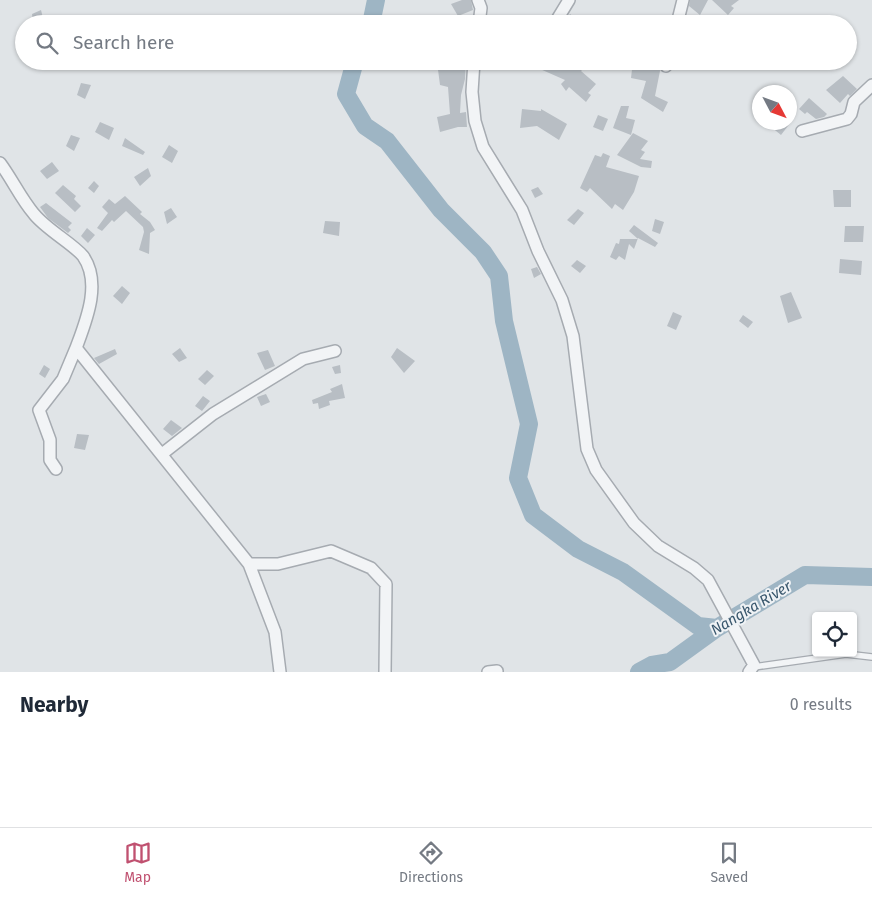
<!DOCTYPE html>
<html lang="en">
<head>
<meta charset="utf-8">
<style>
	body { margin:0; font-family:"Fira Sans",sans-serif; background:#f6f6f7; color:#1f2937 }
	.controls { position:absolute; right:15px; bottom:15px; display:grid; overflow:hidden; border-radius:5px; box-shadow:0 1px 4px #0004 }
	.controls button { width:45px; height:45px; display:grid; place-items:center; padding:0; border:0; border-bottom:1px solid #e0e1e3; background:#fff; color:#1f2937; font:25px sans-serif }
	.compass { position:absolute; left:752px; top:85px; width:45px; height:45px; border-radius:50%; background:#fff; box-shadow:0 1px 4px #0004; rotate:131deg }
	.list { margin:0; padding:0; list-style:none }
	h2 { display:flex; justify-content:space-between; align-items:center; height:65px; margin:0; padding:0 20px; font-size:21px }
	h2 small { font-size:16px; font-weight:400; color:#747a83 }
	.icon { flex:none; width:28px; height:28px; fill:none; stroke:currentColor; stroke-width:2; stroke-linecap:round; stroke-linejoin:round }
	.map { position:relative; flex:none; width:872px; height:672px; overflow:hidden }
	.search { position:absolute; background:#fff; box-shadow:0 1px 4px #0004; left:15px; right:15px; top:15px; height:55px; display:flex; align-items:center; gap:12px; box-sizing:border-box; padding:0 18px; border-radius:28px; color:#747a83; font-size:19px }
	.sheet { height:155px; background:#fff }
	nav { display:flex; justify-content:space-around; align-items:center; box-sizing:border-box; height:70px; border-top:1px solid #e0e1e3; background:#fff; font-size:14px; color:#747a83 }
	nav a { display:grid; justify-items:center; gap:2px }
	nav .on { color:#c05170 }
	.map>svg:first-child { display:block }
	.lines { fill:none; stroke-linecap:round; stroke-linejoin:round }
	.river { stroke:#9eb5c4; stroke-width:18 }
	.building { fill:#b8bec4 }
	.service-casing { stroke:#a6abb1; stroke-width:8 }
	.minor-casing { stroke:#a6abb1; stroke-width:14 }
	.service { stroke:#f2f4f6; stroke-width:5.5 }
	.minor { stroke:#f2f4f6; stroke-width:11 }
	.labels { text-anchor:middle; stroke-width:4; stroke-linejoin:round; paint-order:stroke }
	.water-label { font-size:15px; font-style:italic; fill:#39576d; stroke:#eff2f5 }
</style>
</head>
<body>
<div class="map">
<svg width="872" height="672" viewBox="0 0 872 672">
	<rect width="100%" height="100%" fill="#e0e4e7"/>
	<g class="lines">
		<path class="river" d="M 371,24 L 376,0
			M 355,61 L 346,94 L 365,126 L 387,141 L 441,210 L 483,252 L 499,276 L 504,321 L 529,424 L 518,478 L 533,515 L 578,549 L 623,572 L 698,626 L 717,628
			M 639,672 L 652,665 L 670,662 L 717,628 L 805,575 L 872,577"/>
	</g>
	<path class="building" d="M 462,0 L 471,0 L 473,10 L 458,16 L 451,4 Z
		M 690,0 L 708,0 L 700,15 L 689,6 Z
		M 712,0 L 739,0 L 731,6 L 734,8 L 728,15 Z
		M 41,10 L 43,18 L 33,22 L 32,14 Z
		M 570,14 L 584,24 L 563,24 Z
		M 466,61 L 465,79 L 461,95 L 460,113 L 466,112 L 467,127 L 458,127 L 440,132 L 437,117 L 450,114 L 448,87 L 440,85 L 437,62 Z
		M 543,61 L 570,70 L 575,64 L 582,70 L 581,71 L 596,84 L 588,93 L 591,95 L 586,102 L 569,87 L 566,91 L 561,84 L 565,80 L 540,69 Z
		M 633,61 L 659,61 L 660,71 L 655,96 L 668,102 L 663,112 L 641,98 L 646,81 L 631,78 Z
		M 843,76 L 857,89 L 850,96 L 848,94 L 840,103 L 826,90 Z
		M 81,83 L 91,85 L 85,99 L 77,95 Z
		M 809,98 L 827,114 L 824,117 L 816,119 L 807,112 L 805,114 L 799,109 Z
		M 621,106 L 629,106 L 626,118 L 635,120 L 631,135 L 613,128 Z
		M 522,109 L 541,111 L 541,109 L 567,124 L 559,140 L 537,126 L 520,128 Z
		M 598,115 L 608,119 L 603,131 L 593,127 Z
		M 100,122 L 114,128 L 109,140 L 95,132 Z
		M 765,122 L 791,122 L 781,135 Z
		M 633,133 L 648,141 L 641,150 L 645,152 L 640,159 L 652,161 L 651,168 L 641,167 L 617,155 Z
		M 71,135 L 80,138 L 74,151 L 66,146 Z
		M 125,138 L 145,152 L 143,155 L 122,146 Z
		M 169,145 L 178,151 L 172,163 L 162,157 Z
		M 603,153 L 610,156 L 606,167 L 639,176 L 634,192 L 623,210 L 615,204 L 612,209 L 590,188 L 587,192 L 580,188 L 595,155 L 601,157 Z
		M 52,162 L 59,171 L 47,179 L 40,171 Z
		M 148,168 L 151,176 L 140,186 L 134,177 Z
		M 94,181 L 99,186 L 94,193 L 88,188 Z
		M 63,185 L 76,196 L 74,199 L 81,206 L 75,212 L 55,193 Z
		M 538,187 L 543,194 L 535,198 L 531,190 Z
		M 833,190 L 851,190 L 851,207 L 834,207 Z
		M 125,196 L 142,212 L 140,214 L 150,222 L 155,230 L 150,233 L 149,254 L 139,250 L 144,232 L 143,227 L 126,211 L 114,222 L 112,220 L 102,231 L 97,228 L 108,213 L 102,207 L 109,199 L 115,204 Z
		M 46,203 L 72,223 L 68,227 L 71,230 L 68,233 L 48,218 L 40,207 Z
		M 171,208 L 177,217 L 167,224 L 164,212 Z
		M 578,209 L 584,213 L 574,225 L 567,220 Z
		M 655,219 L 664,222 L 660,234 L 652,231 Z
		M 325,221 L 340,222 L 339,236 L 323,233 Z
		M 634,225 L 658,243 L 655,247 L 638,238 L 634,249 L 629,244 L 625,260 L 619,256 L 616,260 L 610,257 L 616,243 L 619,244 L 620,239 L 638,239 L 629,231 Z
		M 845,226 L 864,226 L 863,242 L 844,242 Z
		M 87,228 L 95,235 L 88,243 L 81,236 Z
		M 840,259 L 862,261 L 861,275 L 839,273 Z
		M 577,260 L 586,266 L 580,273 L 571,266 Z
		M 537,267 L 541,274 L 534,278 L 531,269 Z
		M 122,286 L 130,293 L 122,304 L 113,296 Z
		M 791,292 L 802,318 L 788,323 L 780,296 Z
		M 673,312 L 682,316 L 676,330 L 667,326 Z
		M 743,315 L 753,322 L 748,328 L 739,321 Z
		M 180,348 L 187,358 L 179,362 L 172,354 Z
		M 397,348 L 415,361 L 404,373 L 391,357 Z
		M 115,349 L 117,354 L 99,364 L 94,358 Z
		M 268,350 L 275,366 L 265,370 L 257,353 Z
		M 44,365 L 50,369 L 45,378 L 39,374 Z
		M 340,365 L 341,373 L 335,374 L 332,367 Z
		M 207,370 L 214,376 L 205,385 L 198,379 Z
		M 342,384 L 345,398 L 329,401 L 330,405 L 319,409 L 318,403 L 313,404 L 312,400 L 332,392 L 330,389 Z
		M 266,394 L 270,402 L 261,406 L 257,397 Z
		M 203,396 L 210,401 L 202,411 L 195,406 Z
		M 171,420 L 182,428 L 172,436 L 163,429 Z
		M 77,434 L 89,435 L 85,450 L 74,448 Z"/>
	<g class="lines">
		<g class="service-casing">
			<path id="service" d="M 754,667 L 846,654 L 872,657"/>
		</g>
		<g class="minor-casing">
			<path id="minor" d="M 478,0 L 481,8 L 479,24
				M 555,23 L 569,0
				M 677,24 L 683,0
				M 474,61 L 472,92 L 475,121 L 483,147 L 522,210 L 538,251 L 562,300 L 573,336 L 587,449 L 596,470 L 634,523 L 658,546 L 694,568 L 708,580 L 754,665 L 749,672
				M 666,66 L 667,61
				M 802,131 L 847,119 L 851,114 L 854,102 L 872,85
				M 0,163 C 12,179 21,199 34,214 C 47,230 72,243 83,256 C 102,283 86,321 76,348 L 249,564 L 278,564 L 331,551 L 371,568 L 386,584 L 385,672
				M 162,454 L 213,414 L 303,359 L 335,351
				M 56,469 L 50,460 L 50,440 L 39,410 L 63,379 L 76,348
				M 249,564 L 275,632 L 280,672
				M 488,672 L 497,671"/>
		</g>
		<use href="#service" class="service"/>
		<use href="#minor" class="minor"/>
	</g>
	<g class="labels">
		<g class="water-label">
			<text transform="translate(751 608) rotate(-31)" y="5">Nangka River</text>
		</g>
	</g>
</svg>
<div class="controls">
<button><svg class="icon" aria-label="locate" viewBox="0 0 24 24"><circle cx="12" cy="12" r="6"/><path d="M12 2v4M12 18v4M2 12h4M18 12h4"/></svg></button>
</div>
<svg class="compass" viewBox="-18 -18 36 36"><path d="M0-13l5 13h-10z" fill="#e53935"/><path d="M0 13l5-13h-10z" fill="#747a83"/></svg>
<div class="search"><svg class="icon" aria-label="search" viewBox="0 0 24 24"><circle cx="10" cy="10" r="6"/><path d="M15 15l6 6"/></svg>Search here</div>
</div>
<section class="sheet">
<h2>Nearby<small>0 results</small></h2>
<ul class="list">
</ul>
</section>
<nav>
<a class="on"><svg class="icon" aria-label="map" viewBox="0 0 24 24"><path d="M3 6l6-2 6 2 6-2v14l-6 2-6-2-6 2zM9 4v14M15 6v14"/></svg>Map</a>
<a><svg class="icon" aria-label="directions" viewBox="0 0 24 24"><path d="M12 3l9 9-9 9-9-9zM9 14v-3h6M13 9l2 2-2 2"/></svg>Directions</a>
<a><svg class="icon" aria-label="saved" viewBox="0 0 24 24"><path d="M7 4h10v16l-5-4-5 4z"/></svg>Saved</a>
</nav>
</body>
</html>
